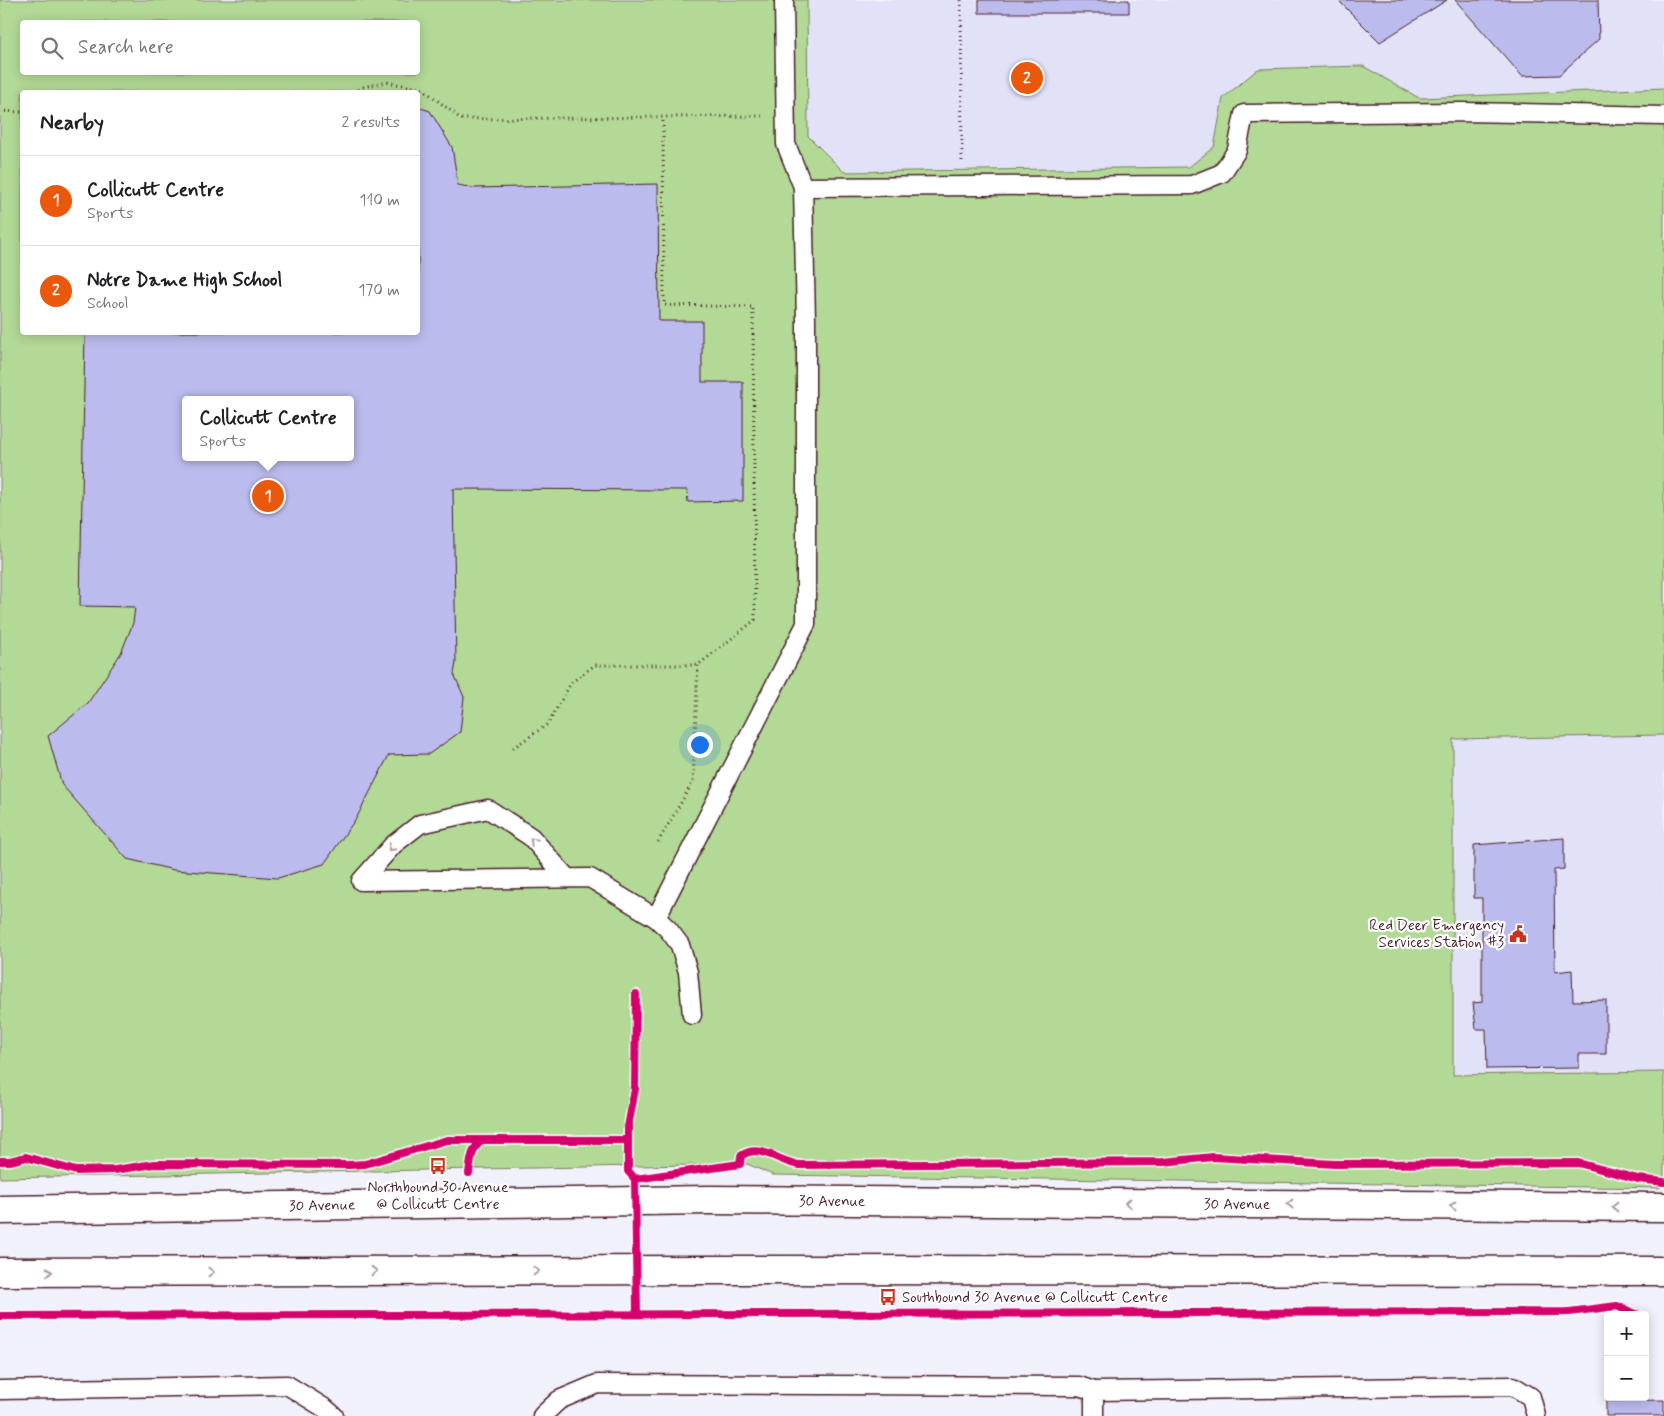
<!DOCTYPE html>
<html lang="en">
<head>
<meta charset="utf-8">
<style>
	body { margin:0; font-family:Mynerve,sans-serif; background:#f2f2f2; color:#202124 }
	.controls { position:absolute; right:15px; bottom:15px; display:grid; overflow:hidden; border-radius:5px; box-shadow:0 2px 12px #0003 }
	.controls button { width:45px; height:45px; display:grid; place-items:center; padding:0; border:0; border-bottom:1px solid #e0e0e0; background:#fff; color:#202124; font:25px sans-serif }
	.you { position:absolute; left:699px; top:744px; width:18px; height:18px; margin:-12px; border:4px solid #fff; border-radius:50%; background:#1a73e8; box-shadow:0 0 0 8px #1a73e833 }
	.badge { display:grid; place-items:center; width:32px; height:32px; border-radius:50%; background:#ea580c; color:#fff; font-size:16px; font-weight:700 }
	.pin { position:absolute; translate:-50% -50%; border:2px solid #fff; box-shadow:0 1px 5px #0006 }
	.popup { position:absolute; left:182px; top:396px; width:172px; height:65px; box-sizing:border-box; display:grid; place-content:center; border-radius:5px; background:#fff; filter:drop-shadow(0 1px 4px #0005); font-size:16px; white-space:nowrap; color:#757577 }
	.popup b { font-size:19px; color:#202124 }
	.popup::after { content:''; position:absolute; left:50%; top:100%; margin-left:-10px; border:10px solid transparent; border-top-color:#fff }
	.list { margin:0; padding:0; list-style:none }
	h2 { display:flex; justify-content:space-between; align-items:center; height:65px; margin:0; padding:0 20px; font-size:21px }
	h2 small { font-size:16px; font-weight:400; color:#757577 }
	.list li { display:grid; grid-template-columns:32px 1fr auto; gap:15px; align-items:center; box-sizing:border-box; height:90px; padding:0 20px; border-top:1px solid #e0e0e0 }
	.list b { display:block; font-size:19px; white-space:nowrap }
	.list p { margin:0; font-size:16px; white-space:nowrap; color:#757577 }
	.list em { font-size:16px; font-style:normal; color:#757577 }
	.icon { flex:none; width:28px; height:28px; fill:none; stroke:currentColor; stroke-width:2; stroke-linecap:round; stroke-linejoin:round }
	.map { position:relative; flex:none; width:1664px; height:1416px; overflow:hidden }
	.search { position:absolute; background:#fff; box-shadow:0 2px 12px #0003; left:20px; top:20px; width:400px; height:55px; display:flex; align-items:center; gap:12px; box-sizing:border-box; padding:0 18px; border-radius:5px; color:#757577; font-size:19px }
	.panel { position:absolute; background:#fff; box-shadow:0 2px 12px #0003; left:20px; top:90px; width:400px; height:245px; border-radius:5px }
	.map>svg:first-child { display:block }
	.built { fill:#e1e1f7 }
	.green { fill:#b2d996; stroke:#7e7c60; fill-rule:evenodd }
	.building { fill:#bbbbed; stroke:#4a1f2b; fill-rule:evenodd }
	.lines { fill:none; stroke-linecap:round; stroke-linejoin:round }
	.service-casing { stroke:#4a1f2b; stroke-width:21 }
	.secondary-casing { stroke:#4a1f2b; stroke-width:31 }
	.path { stroke:#4a1f2b; stroke-width:3; stroke-dasharray:1 4; stroke-linecap:butt }
	.service { stroke:#fff; stroke-width:18 }
	.secondary { stroke:#fff; stroke-width:28 }
	.cycleway-casing { stroke:#fff; stroke-width:11 }
	.cycleway { stroke:#d6006c; stroke-width:8 }
	.oneway { stroke:#ae9aa0 }
	.labels { text-anchor:middle; stroke-width:4.5; stroke-linejoin:round; paint-order:stroke }
	.poi-label { font-size:15px; fill:#4a1f2b; stroke:#fff; text-anchor:end }
	.street-label { font-size:15px; fill:#4a1f2b; stroke:#fff }
</style>
</head>
<body>
<div class="map">
<svg width="1664" height="1416" viewBox="0 0 1664 1416">
	<rect width="100%" height="100%" fill="#f1f1fb"/>
	<filter id="ink" filterUnits="userSpaceOnUse"><feTurbulence type="fractalNoise" baseFrequency=".02" numOctaves="2"/><feDisplacementMap in="SourceGraphic" scale="10" xChannelSelector="R" yChannelSelector="G"/><feConvolveMatrix kernelMatrix="1 2 1 2 8 2 1 2 1" color-interpolation-filters="sRGB"/></filter>
	<g filter="url(#ink)">
		<path class="built" d="M 807,0 L 1664,0 L 1664,88 L 1419,98 L 1363,66 L 1223,98 L 1214,147 L 1189,167 L 844,172 L 808,136 Z
			M 1664,735 L 1664,1072 L 1453,1075 L 1453,739 Z"/>
		<path class="green" d="M 0,0 L 807,0 L 808,136 L 844,172 L 1189,167 L 1214,147 L 1223,98 L 1258,69 L 1363,66 L 1419,98 L 1664,88 L 1664,735 L 1453,739 L 1453,1075 L 1664,1072 L 1664,1185 L 1659,1188 L 773,1175 L 747,1164 L 0,1178 ZM 22,22 L 418,22 L 418,72 L 22,72 ZM 22,92 L 418,92 L 418,332 L 22,332 ZM 186,400 L 350,400 L 350,457 L 186,457 Z"/>
		<path class="building" d="M 979,0 L 1129,0 L 1129,13 L 979,13 Z
			M 1338,0 L 1447,0 L 1380,42 Z
			M 1455,0 L 1598,0 L 1599,39 L 1559,75 L 1522,76 Z
			M 418,107 L 430,111 L 452,147 L 458,185 L 474,188 L 658,184 L 659,321 L 702,321 L 702,382 L 743,382 L 743,501 L 688,502 L 687,490 L 453,489 L 456,662 L 454,674 L 464,697 L 460,732 L 429,754 L 389,755 L 357,817 L 324,864 L 278,878 L 174,870 L 127,859 L 62,785 L 48,736 L 88,703 L 121,653 L 133,623 L 135,607 L 80,606 L 85,332 L 418,332 ZM 186,400 L 350,400 L 350,457 L 186,457 Z
			M 1564,838 L 1564,869 L 1554,870 L 1555,972 L 1572,970 L 1573,1001 L 1606,1000 L 1606,1054 L 1579,1054 L 1579,1068 L 1487,1069 L 1486,1029 L 1476,1029 L 1473,1003 L 1482,1002 L 1482,898 L 1474,898 L 1474,845 Z
			M 1664,1400 L 1664,1416 L 1606,1416 L 1606,1401 Z"/>
		<g class="lines">
			<g class="service-casing">
				<path id="service" d="M 784,0 L 786,144 L 803,187 L 1192,185 L 1222,173 L 1237,150 L 1244,114 L 1464,112 L 1664,116
					M 361,881 L 590,878 L 656,918 L 668,929 L 680,945 L 688,972 L 692,1015
					M 361,881 L 393,845 L 420,824 L 488,809 L 531,837 L 566,877
					M 656,918 L 806,624 L 806,320 L 803,187
					M 0,1390 L 287,1385 L 326,1409 L 334,1416
					M 1094,1391 L 1094,1416
					M 542,1416 L 559,1400 L 597,1384 L 1079,1386 L 1094,1391 L 1513,1386 L 1531,1397 L 1536,1416"/>
			</g>
			<g class="secondary-casing">
				<path id="secondary" d="M 0,1210 L 710,1200 L 1664,1207
					M 0,1272 L 710,1270 L 1664,1271"/>
			</g>
			<path class="path" d="M 961,0 L 962,162
				M 355,92 L 358,88 L 387,82 L 423,89 L 461,119 L 762,116
				M 0,111 L 22,112
				M 513,748 L 548,724 L 571,683 L 595,665 L 698,665 L 755,620 L 753,307 L 664,305 L 663,118
				M 658,842 L 693,782 L 698,665"/>
			<use href="#service" class="service"/>
			<use href="#secondary" class="secondary"/>
			<g class="cycleway-casing">
				<path id="cycleway" d="M 636,994 L 635,1089 L 628,1127 L 628,1171 L 635,1179 L 740,1164 L 741,1156 C 759,1142 780,1163 800,1165 L 1163,1162 L 1213,1157 L 1335,1164 L 1578,1163 L 1638,1179 L 1664,1182
					M 0,1161 L 10,1161 L 26,1157 L 76,1171 L 115,1170 L 154,1164 L 349,1165 L 365,1164 L 447,1140 L 483,1140
					M 469,1173 C 471,1160 471,1148 483,1140 L 628,1140
					M 635,1179 L 637,1314
					M 0,1316 L 1569,1312 L 1617,1306 L 1638,1315"/>
			</g>
			<use href="#cycleway" class="cycleway"/>
		</g>
		<defs><path id="oneway-chevron" d="M-2-3.5L2.5 0L-2 3.5" fill="none" stroke-width="1.6" stroke-linecap="round" stroke-linejoin="round" transform="scale(1.25)"/></defs>
		<g class="oneway">
			<use href="#oneway-chevron" transform="translate(533 841) rotate(-135)"/>
			<use href="#oneway-chevron" transform="translate(391 848) rotate(135)"/>
			<use href="#oneway-chevron" transform="translate(1128 1203) rotate(-180)"/>
			<use href="#oneway-chevron" transform="translate(1290 1204) rotate(-180)"/>
			<use href="#oneway-chevron" transform="translate(1453 1206) rotate(-180)"/>
			<use href="#oneway-chevron" transform="translate(1615 1207) rotate(-180)"/>
			<use href="#oneway-chevron" transform="translate(374 1271)"/>
			<use href="#oneway-chevron" transform="translate(536 1271)"/>
			<use href="#oneway-chevron" transform="translate(49 1272)"/>
			<use href="#oneway-chevron" transform="translate(211 1272)"/>
		</g>
	</g>
	<defs>
		<g id="civic-bare" transform="scale(1.35)"><path d="M-.6-6.5H3V-4.5H.6V-3L4-1V1h2V6H-6V1h2V-1L-.6-3ZM-1.2 2.5V6h2.4V2.5Z" fill="#c8321e" stroke="#fff" stroke-width="2.5" paint-order="stroke"/></g>
		<g id="bus-bare" transform="scale(1.35)"><path d="M-5-6H5V4H4V6H2V4H-2V6H-4V4H-5ZM-3.5-4V0h7V-4ZM-3.5 1.2v1.5H-2V1.2ZM2 1.2v1.5H3.5V1.2Z" fill="#c8321e" stroke="#fff" stroke-width="2.5" paint-order="stroke"/></g>
	</defs>
	<g fill-rule="evenodd">
		<use href="#civic-bare" x="1518" y="934"/>
		<use href="#bus-bare" x="438" y="1166"/>
		<use href="#bus-bare" x="888" y="1297"/>
	</g>
	<g class="labels">
		<g class="poi-label">
			<text x="1504" y="930">Red Deer Emergency<tspan x="1504" dy="17">Services Station #3</tspan></text>
			<text x="438" y="1192" text-anchor="middle">Northbound 30 Avenue<tspan x="438" dy="17">@ Collicutt Centre</tspan></text>
			<text x="902" y="1302" text-anchor="start">Southbound 30 Avenue @ Collicutt Centre</text>
		</g>
		<g class="street-label">
			<text x="832" y="1206">30 Avenue</text>
			<text x="1237" y="1209">30 Avenue</text>
			<text transform="translate(322 1205) rotate(-1)" y="5">30 Avenue</text>
		</g>
	</g>
</svg>
<div class="controls">
<button>+</button>
<button>−</button>
</div>
<div class="you"></div>
<div class="pin badge" style="left:268px;top:496px">1</div>
<div class="popup"><b>Collicutt Centre</b>Sports</div>
<div class="pin badge" style="left:1027px;top:78px">2</div>
<div class="search"><svg class="icon" aria-label="search" viewBox="0 0 24 24"><circle cx="10" cy="10" r="6"/><path d="M15 15l6 6"/></svg>Search here</div>
<section class="panel">
<h2>Nearby<small>2 results</small></h2>
<ul class="list">
<li><span class="badge">1</span><div><b>Collicutt Centre</b><p>Sports</p></div><em>110 m</em></li>
<li><span class="badge">2</span><div><b>Notre Dame High School</b><p>School</p></div><em>170 m</em></li>
</ul>
</section>
</div>
</body>
</html>
